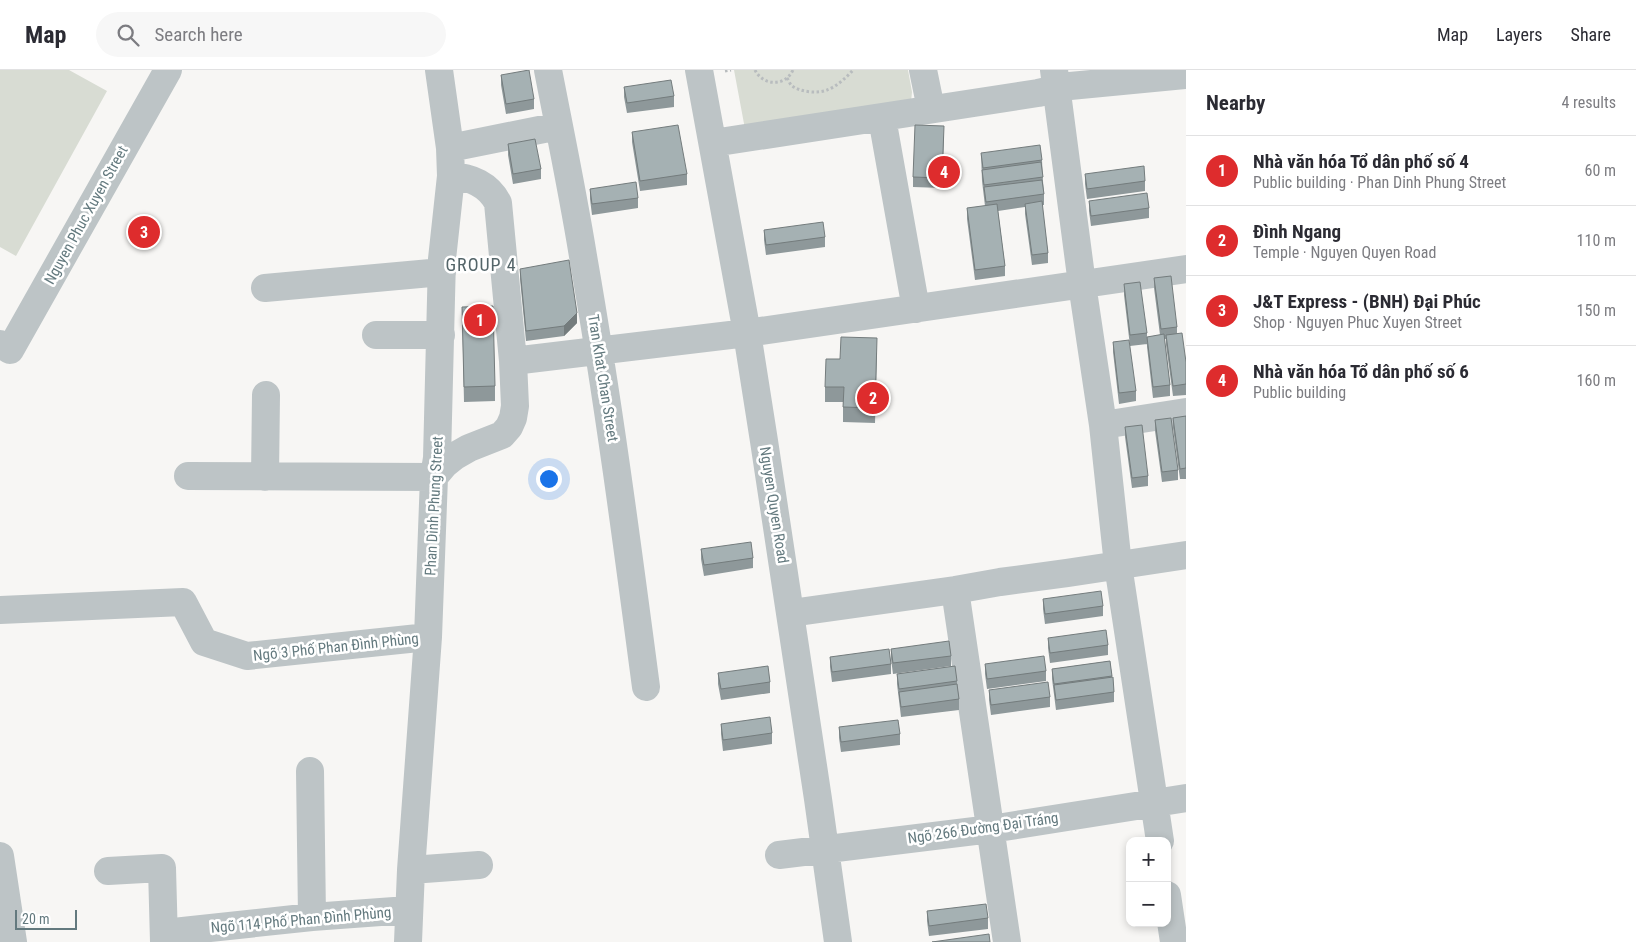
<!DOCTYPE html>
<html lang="en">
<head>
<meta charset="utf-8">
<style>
	body { margin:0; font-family:"Roboto Condensed",sans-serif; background:#f7f7f7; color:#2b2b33 }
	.controls { position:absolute; right:15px; bottom:15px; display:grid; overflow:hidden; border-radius:10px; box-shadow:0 2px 8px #0003 }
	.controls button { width:45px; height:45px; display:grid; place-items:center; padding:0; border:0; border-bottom:1px solid #e1e1e2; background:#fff; color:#2b2b33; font:25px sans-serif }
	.scale { position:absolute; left:15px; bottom:12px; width:62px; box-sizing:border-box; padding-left:5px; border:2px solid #63797e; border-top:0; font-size:14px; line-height:18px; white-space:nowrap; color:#63797e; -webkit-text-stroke:4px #fff; paint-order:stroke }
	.you { position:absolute; left:548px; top:408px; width:18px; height:18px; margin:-12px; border:4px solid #fff; border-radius:50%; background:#1a73e8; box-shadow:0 0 0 8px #1a73e833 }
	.badge { display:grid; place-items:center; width:32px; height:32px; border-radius:50%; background:#de2c2d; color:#fff; font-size:16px; font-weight:700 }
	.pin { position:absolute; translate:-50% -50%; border:2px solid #fff; box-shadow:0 1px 5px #0006 }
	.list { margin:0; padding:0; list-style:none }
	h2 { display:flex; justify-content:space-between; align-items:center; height:65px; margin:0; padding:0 20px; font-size:21px }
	h2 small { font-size:16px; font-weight:400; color:#7c7c81 }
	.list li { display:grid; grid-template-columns:32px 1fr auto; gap:15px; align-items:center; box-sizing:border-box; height:70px; padding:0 20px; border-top:1px solid #e1e1e2 }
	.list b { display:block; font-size:19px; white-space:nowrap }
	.list p { margin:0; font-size:16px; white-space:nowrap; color:#7c7c81 }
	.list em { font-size:16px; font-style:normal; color:#7c7c81 }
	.icon { flex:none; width:28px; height:28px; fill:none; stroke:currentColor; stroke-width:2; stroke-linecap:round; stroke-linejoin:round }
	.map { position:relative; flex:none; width:1186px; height:872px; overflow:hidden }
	header { display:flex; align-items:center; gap:30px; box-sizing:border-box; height:70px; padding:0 25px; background:#fff; border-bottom:1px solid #e1e1e2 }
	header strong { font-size:24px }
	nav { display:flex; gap:28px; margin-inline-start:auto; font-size:18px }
	.search { width:350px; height:45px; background:#f7f7f7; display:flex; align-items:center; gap:12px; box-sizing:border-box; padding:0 18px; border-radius:28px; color:#7c7c81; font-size:19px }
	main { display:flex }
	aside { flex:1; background:#fff }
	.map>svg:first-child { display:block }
	.green { fill:#d8dcd3 }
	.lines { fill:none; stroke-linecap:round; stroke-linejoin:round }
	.path { stroke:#b8bcbe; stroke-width:3; stroke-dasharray:2.5 2.5; stroke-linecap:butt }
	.minor { stroke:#bdc4c6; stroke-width:28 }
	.wall { fill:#8e989a }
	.shaded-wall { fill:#747c7d }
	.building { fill:#a5b1b3; stroke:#747c7d }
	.labels { text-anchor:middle; stroke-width:5; stroke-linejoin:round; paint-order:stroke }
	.street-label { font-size:15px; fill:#63797e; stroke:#fff }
	.quarter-label { font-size:18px; letter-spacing:1px; fill:#546569; stroke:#fff }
</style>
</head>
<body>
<header>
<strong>Map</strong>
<div class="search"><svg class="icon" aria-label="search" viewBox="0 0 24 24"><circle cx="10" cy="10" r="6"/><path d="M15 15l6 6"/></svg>Search here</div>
<nav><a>Map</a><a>Layers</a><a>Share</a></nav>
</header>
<main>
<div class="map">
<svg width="1186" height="872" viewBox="0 0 1186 872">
	<rect width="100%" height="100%" fill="#f7f6f4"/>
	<path class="green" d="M 0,0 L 69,0 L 107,21 L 16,186 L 0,177 Z
		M 734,0 L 908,0 L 912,22 L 911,32 L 745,59 Z"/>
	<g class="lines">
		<path class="path" d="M 755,0 C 763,16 785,17 793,0
			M 725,1 L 731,0
			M 787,8 C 788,9 790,14 791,15 C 799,22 818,24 827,20 C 836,17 847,7 853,0"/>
		<path class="minor" d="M 548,0 C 560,62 573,124 583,186 C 608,329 627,473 646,617
			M 699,0 L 747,263 L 764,371 L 818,729 L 838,872
			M 923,0 L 931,39
			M 1054,0 L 1082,214 L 1103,355 L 1118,495 L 1160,771
			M 882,48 L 916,239
			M 713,73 L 1038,23 L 1070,16 L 1186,5
			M 450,78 L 559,56
			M 265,218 L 442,202
			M 376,265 L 441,265
			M 0,274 L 10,280 L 168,0
			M 513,291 L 747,263 L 1186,199
			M 1103,355 L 1186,342
			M 188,406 L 434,407 L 445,394 L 455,386 L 469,378 L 502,365 L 509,357 L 513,348 L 515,336 L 513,291 L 498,133 C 489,115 471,107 451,106
			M 265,407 L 266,325
			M 955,520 L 1007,872
			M 0,540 L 183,532 L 204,572 L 247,586 L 428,567
			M 791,543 L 955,520 L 1000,512 L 1067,503 L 1186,485
			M 310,701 L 312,847
			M 779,785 L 991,759 L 1186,728
			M 0,786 L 13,872
			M 411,800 L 479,795
			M 108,801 L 162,798 L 164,872
			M 1167,825 L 1174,872
			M 164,863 L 312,847 L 408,840
			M 408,872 L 411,800 L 428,567 L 434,407 L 437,388 L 442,189 L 451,106 L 450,78 L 439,0"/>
	</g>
	<path class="wall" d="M 501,5 L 534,29 L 534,39 L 506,44 L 501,15 Z
		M 624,17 L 674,26 L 674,37 L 627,43 L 624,27 Z
		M 632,62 L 687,104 L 687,115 L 640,121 L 632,72 Z
		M 944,66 L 942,118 L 913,117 L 913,107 Z
		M 508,74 L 541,99 L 541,109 L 513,114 L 508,85 Z
		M 981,83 L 1042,90 L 1043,111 L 1044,124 L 1044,135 L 1042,135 L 1048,183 L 1048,193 L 1032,195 L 1025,144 L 1025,137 L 998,141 L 1005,196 L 1005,206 L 975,210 L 967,149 L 967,138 L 985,136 L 982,111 Z
		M 1085,104 L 1145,111 L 1145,121 L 1087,129 L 1085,114 Z
		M 590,119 L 638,128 L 638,138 L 592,145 L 590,129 Z
		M 1089,131 L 1149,138 L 1149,148 L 1091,156 L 1089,141 Z
		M 764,160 L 825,167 L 825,177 L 766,185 L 764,170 Z
		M 520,199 L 577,253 L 564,266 L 526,271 L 520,209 Z
		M 1154,208 L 1177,257 L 1177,263 L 1186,292 L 1186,325 L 1173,326 L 1166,275 L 1166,269 L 1164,269 L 1170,315 L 1170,326 L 1153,328 L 1147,277 L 1147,267 L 1160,265 L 1154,218 Z
		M 1124,214 L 1147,263 L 1147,274 L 1130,276 L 1124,225 Z
		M 462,237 L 495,316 L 495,331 L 464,332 Z
		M 1113,272 L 1136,321 L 1136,331 L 1119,334 L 1113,282 Z
		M 877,283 L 875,353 L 843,352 L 843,332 L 825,332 L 825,317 L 840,289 Z
		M 1186,346 L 1186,409 L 1180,409 L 1173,358 L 1173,348 Z
		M 1155,350 L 1178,400 L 1178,410 L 1162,412 L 1155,361 Z
		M 1125,357 L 1148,406 L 1148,416 L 1132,418 L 1125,367 Z
		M 701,479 L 753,488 L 753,498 L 704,506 L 701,489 Z
		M 1043,529 L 1103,536 L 1103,546 L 1045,554 L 1043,539 Z
		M 1048,568 L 1108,575 L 1108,585 L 1050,593 L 1048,578 Z
		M 891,579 L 951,586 L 951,596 L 893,604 L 891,589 Z
		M 830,587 L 891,594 L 891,604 L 832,612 L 830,597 Z
		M 1110,591 L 1114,622 L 1114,632 L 1056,640 L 1052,609 L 1052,599 Z
		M 985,594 L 1046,601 L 1046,611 L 987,619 L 985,604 Z
		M 955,596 L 959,629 L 959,640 L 901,647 L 897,614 L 897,604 Z
		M 718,603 L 770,612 L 770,623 L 721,630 L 718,614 Z
		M 989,620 L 1050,627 L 1050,637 L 991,645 L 989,630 Z
		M 721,654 L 772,663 L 772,674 L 723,681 L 721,664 Z
		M 839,657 L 900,664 L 900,675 L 841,682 L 839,668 Z
		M 927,841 L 988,848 L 988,859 L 929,866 L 927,851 Z"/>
	<path class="shaded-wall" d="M 577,243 L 577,253 L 564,266 L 564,256 Z"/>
	<path class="building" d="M 529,0 L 534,29 L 506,34 L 501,5 Z
		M 671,10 L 674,26 L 627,33 L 624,17 Z
		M 678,55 L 687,104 L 640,111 L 632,62 Z
		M 915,55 L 944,56 L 942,108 L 913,107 Z
		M 535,69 L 541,99 L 513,104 L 508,74 Z
		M 1040,75 L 1042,90 L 983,98 L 981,83 Z
		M 1041,92 L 1043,107 L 984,115 L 982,100 Z
		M 1144,96 L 1145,111 L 1087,119 L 1085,104 Z
		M 1042,110 L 1044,124 L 986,132 L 984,117 Z
		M 636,112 L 638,128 L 592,134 L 590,119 Z
		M 1147,123 L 1149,138 L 1091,146 L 1089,131 Z
		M 1042,131 L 1048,183 L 1032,185 L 1025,134 Z
		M 997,134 L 1005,196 L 975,200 L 967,138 Z
		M 823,152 L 825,167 L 766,175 L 764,160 Z
		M 569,190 L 577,243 L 564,256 L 526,261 L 520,199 Z
		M 1171,206 L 1177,257 L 1161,259 L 1154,208 Z
		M 1140,212 L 1147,263 L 1130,265 L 1124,214 Z
		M 493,236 L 495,316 L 464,317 L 462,237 Z
		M 1182,263 L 1186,292 L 1186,314 L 1173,316 L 1166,265 Z
		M 1164,264 L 1170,315 L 1153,317 L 1147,267 Z
		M 841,267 L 877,268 L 875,338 L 843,337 L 844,317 L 825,317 L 826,289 L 840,289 Z
		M 1129,270 L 1136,321 L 1119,323 L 1113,272 Z
		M 1186,346 L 1186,398 L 1180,399 L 1173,348 Z
		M 1171,348 L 1178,400 L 1162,402 L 1155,350 Z
		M 1142,355 L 1148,406 L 1132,408 L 1125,357 Z
		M 751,472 L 753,488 L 704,495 L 701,479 Z
		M 1101,521 L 1103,536 L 1045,544 L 1043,529 Z
		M 1106,560 L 1108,575 L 1050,583 L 1048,568 Z
		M 949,571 L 951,586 L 893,593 L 891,579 Z
		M 889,579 L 891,594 L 832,602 L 830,587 Z
		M 1044,586 L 1046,601 L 987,609 L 985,594 Z
		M 1110,591 L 1112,606 L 1054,614 L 1052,599 Z
		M 768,596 L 770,612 L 721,619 L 718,603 Z
		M 955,596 L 957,611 L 899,619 L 897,604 Z
		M 1113,607 L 1114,622 L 1056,630 L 1054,615 Z
		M 1048,612 L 1050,627 L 991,635 L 989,620 Z
		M 957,614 L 959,629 L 901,637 L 899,622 Z
		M 770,647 L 772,663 L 723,670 L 721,654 Z
		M 898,650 L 900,664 L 841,672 L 839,657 Z
		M 986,834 L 988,848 L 929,856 L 927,841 Z
		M 989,864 L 990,872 L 932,872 Z"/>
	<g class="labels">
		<g class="street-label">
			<text transform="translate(86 145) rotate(-61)" y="5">Nguyen Phuc Xuyen Street</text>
			<text transform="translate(603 308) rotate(81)" y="5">Tran Khat Chan Street</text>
			<text transform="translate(774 435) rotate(81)" y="5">Nguyen Quyen Road</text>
			<text transform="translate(434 436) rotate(-87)" y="5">Phan Dinh Phung Street</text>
			<text transform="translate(336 577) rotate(-6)" y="5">Ngõ 3 Phố Phan Đình Phùng</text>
			<text transform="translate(983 758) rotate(-8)" y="5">Ngõ 266 Đường Đại Tráng</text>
			<text transform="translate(301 850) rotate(-5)" y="5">Ngõ 114 Phố Phan Đình Phùng</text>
		</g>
		<g class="quarter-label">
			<text x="481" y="201">GROUP 4</text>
		</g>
	</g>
</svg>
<div class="controls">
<button>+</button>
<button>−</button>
</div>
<div class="scale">20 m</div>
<div class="you"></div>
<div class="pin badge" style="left:480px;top:250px">1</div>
<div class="pin badge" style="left:873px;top:328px">2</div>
<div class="pin badge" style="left:144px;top:162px">3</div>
<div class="pin badge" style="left:944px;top:102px">4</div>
</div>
<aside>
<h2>Nearby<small>4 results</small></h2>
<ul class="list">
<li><span class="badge">1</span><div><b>Nhà văn hóa Tổ dân phố số 4</b><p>Public building · Phan Dinh Phung Street</p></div><em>60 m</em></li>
<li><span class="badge">2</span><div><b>Đình Ngang</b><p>Temple · Nguyen Quyen Road</p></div><em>110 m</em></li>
<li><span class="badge">3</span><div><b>J&amp;T Express - (BNH) Đại Phúc</b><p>Shop · Nguyen Phuc Xuyen Street</p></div><em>150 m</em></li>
<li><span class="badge">4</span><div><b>Nhà văn hóa Tổ dân phố số 6</b><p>Public building</p></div><em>160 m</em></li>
</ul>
</aside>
</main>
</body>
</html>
